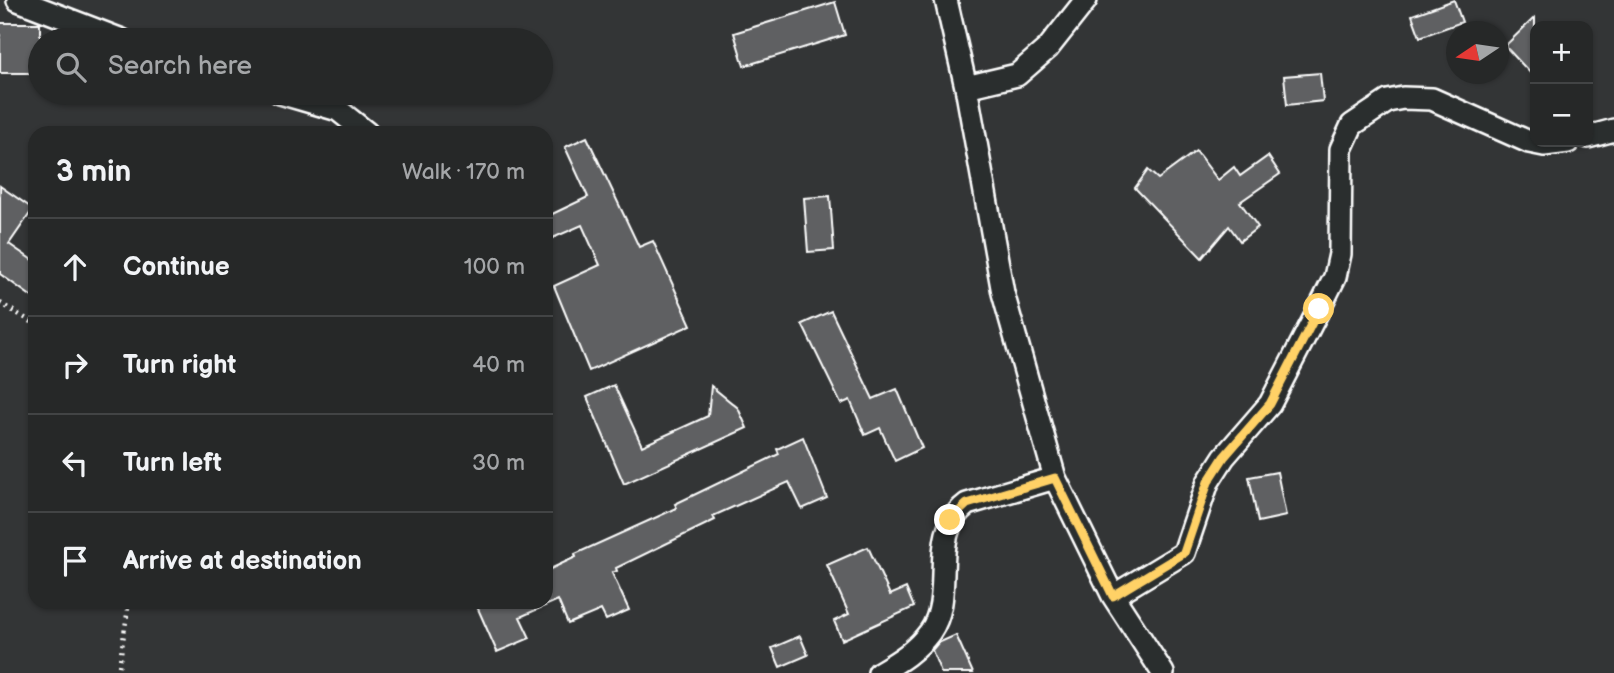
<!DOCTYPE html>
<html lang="en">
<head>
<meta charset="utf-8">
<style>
	body { margin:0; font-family:"Balsamiq Sans",sans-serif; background:#2e3030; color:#f1f3f6 }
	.controls { position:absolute; right:21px; top:21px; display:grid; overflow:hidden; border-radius:14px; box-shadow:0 2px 5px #0004 }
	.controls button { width:63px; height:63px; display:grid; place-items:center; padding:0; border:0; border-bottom:2px solid #424445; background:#262828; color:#f1f3f6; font:35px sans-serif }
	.compass { position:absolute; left:1446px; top:21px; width:63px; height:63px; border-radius:50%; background:#262828; box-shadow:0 2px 5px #0004; rotate:257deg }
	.stop { position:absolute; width:21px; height:21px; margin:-16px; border:5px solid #ffd166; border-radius:50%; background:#fff }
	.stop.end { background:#ffd166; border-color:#fff; box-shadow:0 2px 7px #0008 }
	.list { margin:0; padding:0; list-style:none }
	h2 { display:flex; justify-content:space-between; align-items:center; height:91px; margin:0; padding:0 28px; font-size:30px }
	h2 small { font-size:23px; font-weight:400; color:#a4a6a8 }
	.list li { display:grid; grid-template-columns:46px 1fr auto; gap:21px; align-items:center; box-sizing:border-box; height:98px; padding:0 28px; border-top:2px solid #424445 }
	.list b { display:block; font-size:26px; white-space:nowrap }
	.list em { font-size:23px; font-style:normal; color:#a4a6a8 }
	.icon { flex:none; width:38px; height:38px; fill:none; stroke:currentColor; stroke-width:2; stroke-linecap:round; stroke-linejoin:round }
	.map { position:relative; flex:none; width:1614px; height:673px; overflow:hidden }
	.search { position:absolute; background:#262828; box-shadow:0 2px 5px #0004; left:28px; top:28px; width:525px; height:77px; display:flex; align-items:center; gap:18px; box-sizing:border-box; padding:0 24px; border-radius:38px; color:#a4a6a8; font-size:26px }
	.panel { position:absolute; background:#262828; box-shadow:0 2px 5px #0004; left:28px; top:126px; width:525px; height:483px; border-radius:21px }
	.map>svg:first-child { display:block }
	.building { fill:#5f6162; stroke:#fff; stroke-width:2 }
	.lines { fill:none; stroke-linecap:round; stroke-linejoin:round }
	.street-casing { stroke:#fff; stroke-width:26 }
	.path { stroke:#fff; stroke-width:4.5; stroke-dasharray:2 5; stroke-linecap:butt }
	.street { stroke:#2a2d2e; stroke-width:21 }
	.route { stroke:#ffd166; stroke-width:9 }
</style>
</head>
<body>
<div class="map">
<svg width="1614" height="673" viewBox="0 0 1614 673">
	<rect width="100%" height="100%" fill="#333536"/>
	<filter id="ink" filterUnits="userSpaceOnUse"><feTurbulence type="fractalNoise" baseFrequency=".0143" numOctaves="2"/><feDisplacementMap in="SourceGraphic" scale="14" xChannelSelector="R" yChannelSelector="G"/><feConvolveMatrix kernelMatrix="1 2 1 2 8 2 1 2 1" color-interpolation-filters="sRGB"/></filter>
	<g filter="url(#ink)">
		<path class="building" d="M 1454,0 L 1462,22 L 1420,37 L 1412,15 Z
			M 835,2 L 845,35 L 744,66 L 734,33 Z
			M 1535,17 L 1535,78 L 1505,46 Z
			M 0,23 L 40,23 L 40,73 L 0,73 Z
			M 1320,73 L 1323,101 L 1287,105 L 1284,76 Z
			M 587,137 L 639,247 L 653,241 L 691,325 L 589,371 L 554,286 L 600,265 L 582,225 L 546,241 L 546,217 L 588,197 L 565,147 Z
			M 1196,151 L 1218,180 L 1234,167 L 1240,176 L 1268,156 L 1280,174 L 1240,202 L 1258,227 L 1240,241 L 1229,226 L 1202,258 L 1135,188 L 1148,170 L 1158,179 Z
			M 0,186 L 33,209 L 9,244 L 35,262 L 35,299 L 0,274 Z
			M 830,196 L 834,250 L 808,252 L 804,198 Z
			M 831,311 L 873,399 L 897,389 L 922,448 L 895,461 L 880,428 L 865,435 L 850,400 L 841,404 L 802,324 Z
			M 614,385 L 642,446 L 708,416 L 711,386 L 738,408 L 747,428 L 624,484 L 587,397 Z
			M 803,437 L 827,498 L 802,509 L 789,482 L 713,516 L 715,520 L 616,568 L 617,571 L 612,573 L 629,610 L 606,620 L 601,610 L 568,624 L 558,600 L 520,617 L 530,638 L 497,652 L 475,602 L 546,602 L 546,571 L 576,557 L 575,554 L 677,508 L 675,504 L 779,454 L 777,449 Z
			M 1277,472 L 1286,516 L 1258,522 L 1249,477 Z
			M 868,547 L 890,595 L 906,588 L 914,607 L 842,640 L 834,621 L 849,614 L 827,565 Z
			M 956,635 L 973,673 L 941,673 L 932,650 L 938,643 Z
			M 800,636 L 808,655 L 780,667 L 772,648 Z"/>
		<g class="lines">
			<g class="street-casing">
				<path id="street" d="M 18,0 L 122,40
					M 946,0 L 966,87 L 1003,293 L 1055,478 L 1113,596 L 1163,673
					M 966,87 L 1017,75 L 1048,48 L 1086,0
					M 280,93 L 338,110 L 367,133
					M 1588,137 L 1614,130
					M 1113,596 L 1184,553 L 1208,482 L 1224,457 L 1270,404 L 1319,309 L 1335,277 L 1340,254 L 1341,149 L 1352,125 L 1388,101 L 1403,98 L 1432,99 L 1529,142 L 1544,145 L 1568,142
					M 879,673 C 899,661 916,651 930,632 C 957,594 926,534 967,504 L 1055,478"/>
			</g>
			<path class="path" d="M 0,303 L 35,324
				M 118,673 L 129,602"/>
			<use href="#street" class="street"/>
		</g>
	</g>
	<g class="lines" filter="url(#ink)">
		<path class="route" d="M 950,520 L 967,504 L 1055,478 L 1113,596 L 1184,553 L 1208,482 L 1224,457 L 1270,404 L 1319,309"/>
	</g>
</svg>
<div class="controls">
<button>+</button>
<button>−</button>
</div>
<svg class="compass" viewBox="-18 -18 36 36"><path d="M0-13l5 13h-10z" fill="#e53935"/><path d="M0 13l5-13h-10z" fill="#a4a6a8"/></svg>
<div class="stop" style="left:1319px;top:309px"></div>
<div class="stop end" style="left:950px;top:520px"></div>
<div class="search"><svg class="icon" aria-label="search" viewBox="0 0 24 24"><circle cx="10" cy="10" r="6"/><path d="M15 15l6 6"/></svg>Search here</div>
<section class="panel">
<h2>3 min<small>Walk · 170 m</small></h2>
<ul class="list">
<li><svg class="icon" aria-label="ahead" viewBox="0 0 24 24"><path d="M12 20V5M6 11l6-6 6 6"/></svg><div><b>Continue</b></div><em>100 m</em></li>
<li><svg class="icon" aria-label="right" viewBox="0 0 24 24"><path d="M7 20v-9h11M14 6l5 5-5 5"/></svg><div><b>Turn right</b></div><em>40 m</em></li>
<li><svg class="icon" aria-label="left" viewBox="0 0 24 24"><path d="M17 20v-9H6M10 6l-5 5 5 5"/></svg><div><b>Turn left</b></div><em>30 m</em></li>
<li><svg class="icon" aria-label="arrive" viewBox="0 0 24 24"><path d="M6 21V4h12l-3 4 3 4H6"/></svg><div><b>Arrive at destination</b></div></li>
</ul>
</section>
</div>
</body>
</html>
